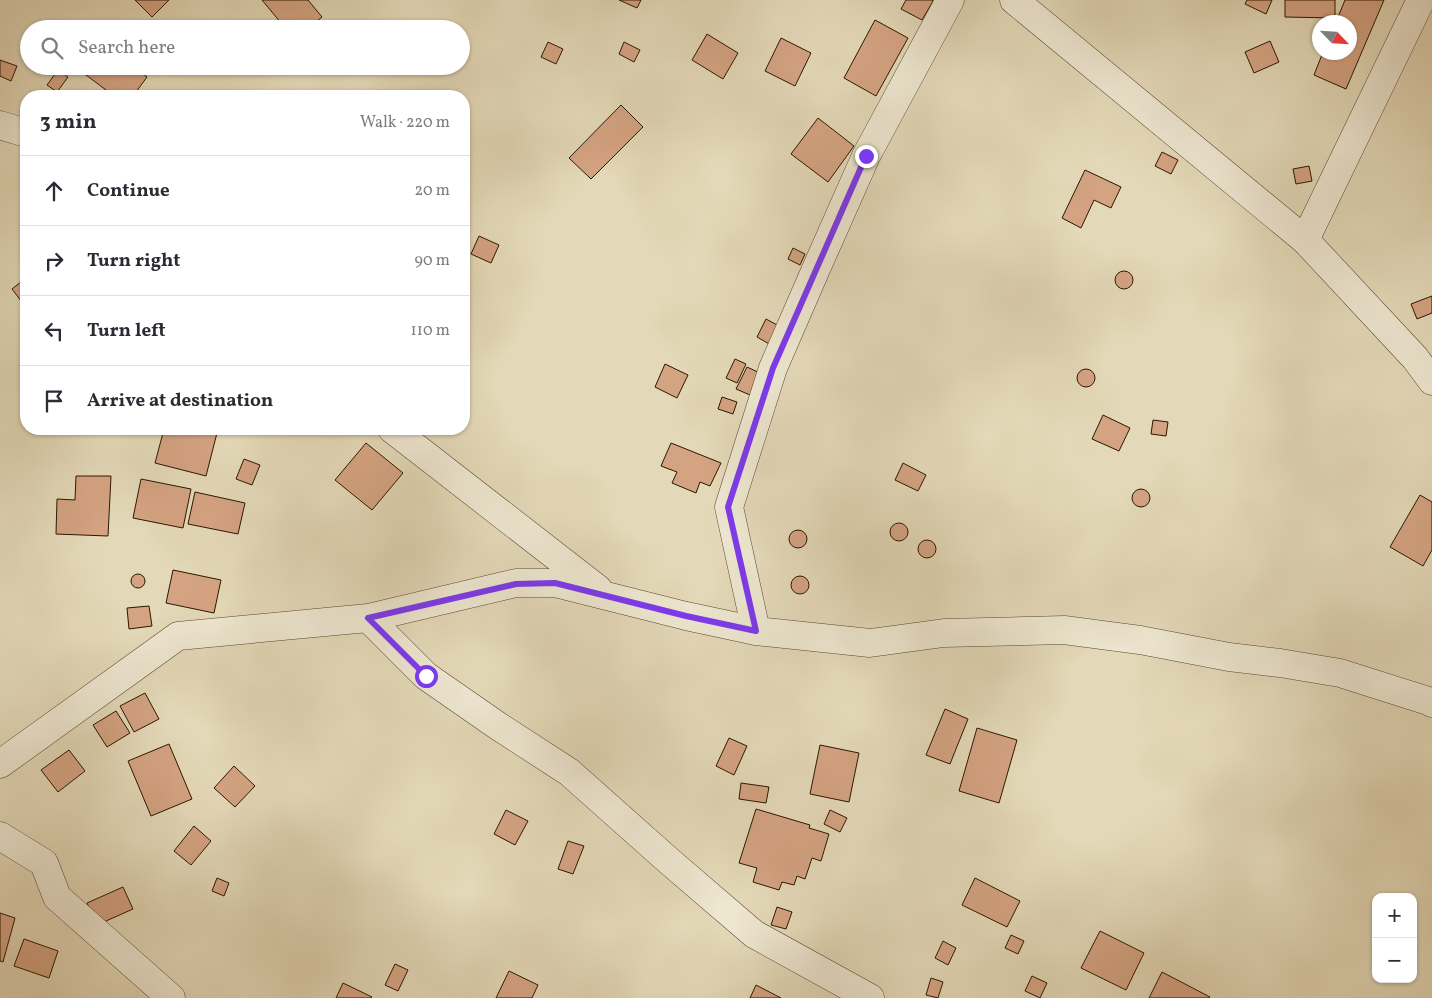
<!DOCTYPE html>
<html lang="en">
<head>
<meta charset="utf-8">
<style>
	body { margin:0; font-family:Vollkorn,serif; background:#f2f2f3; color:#2b2b33 }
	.controls { position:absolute; right:15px; bottom:15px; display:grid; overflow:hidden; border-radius:10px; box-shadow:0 1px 4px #0004 }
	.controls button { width:45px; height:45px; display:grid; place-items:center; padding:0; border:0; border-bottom:1px solid #e1e1e2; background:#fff; color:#2b2b33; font:25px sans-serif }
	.compass { position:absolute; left:1312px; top:15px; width:45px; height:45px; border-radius:50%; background:#fff; box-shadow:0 1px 4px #0004; rotate:115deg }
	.stop { position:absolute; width:15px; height:15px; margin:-11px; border:4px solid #7c3aed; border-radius:50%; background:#fff }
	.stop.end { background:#7c3aed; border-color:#fff; box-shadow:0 1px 5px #0008 }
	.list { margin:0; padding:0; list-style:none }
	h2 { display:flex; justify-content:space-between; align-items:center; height:65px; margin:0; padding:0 20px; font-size:21px }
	h2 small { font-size:16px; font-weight:400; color:#7c7c81 }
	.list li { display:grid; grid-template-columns:32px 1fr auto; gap:15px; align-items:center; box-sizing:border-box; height:70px; padding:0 20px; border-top:1px solid #e1e1e2 }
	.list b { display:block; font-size:19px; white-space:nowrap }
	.list em { font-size:16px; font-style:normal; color:#7c7c81 }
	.icon { flex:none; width:28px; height:28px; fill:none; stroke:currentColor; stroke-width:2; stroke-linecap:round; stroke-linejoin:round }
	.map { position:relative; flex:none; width:1432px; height:998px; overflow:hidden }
	.search { position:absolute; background:#fff; box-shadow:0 1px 4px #0004; left:20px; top:20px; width:450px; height:55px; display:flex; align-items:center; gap:12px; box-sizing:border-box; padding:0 18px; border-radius:28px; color:#7c7c81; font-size:19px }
	.panel { position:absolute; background:#fff; box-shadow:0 1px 4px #0004; left:20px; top:90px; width:450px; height:345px; border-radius:20px }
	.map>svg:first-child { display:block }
	.building { fill:#d4a382; stroke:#2b1601 }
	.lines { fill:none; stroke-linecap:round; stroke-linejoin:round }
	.street-casing { stroke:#59462e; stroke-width:29 }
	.street { stroke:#ede6d0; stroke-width:28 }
	.route { stroke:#7c3aed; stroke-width:6 }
</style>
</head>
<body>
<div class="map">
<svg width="1432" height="998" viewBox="0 0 1432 998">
	<rect width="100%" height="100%" fill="#e3d8b7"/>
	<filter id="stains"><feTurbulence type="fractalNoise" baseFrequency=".004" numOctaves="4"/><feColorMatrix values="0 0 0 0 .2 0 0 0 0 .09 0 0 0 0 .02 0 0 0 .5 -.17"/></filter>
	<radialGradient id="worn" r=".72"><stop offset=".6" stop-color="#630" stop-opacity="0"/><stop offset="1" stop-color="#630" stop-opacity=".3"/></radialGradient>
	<path class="building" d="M 135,0 L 169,0 L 152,17 Z
		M 262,0 L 308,0 L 322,17 L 308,29 L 286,29 Z
		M 619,0 L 641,0 L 637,8 Z
		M 906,0 L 932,0 L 933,1 L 922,20 L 901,9 Z
		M 1247,0 L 1272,0 L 1266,14 L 1245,4 Z
		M 1285,0 L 1335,0 L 1335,18 L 1285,17 Z
		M 1345,0 L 1384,0 L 1346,89 L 1314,75 L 1323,52 L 1350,52 L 1350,22 L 1336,22 Z
		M 875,20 L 908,38 L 876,96 L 844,78 Z
		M 707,34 L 738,53 L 723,79 L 692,60 Z
		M 781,38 L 811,53 L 795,86 L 765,71 Z
		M 1270,41 L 1279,62 L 1254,73 L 1245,52 Z
		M 548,42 L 563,49 L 556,64 L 541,57 Z
		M 624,42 L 640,50 L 634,62 L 619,54 Z
		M 0,60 L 17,66 L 11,81 L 0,76 Z
		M 74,66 L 133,66 L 147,77 L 133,96 L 114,96 Z
		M 58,70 L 68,77 L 57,92 L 47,85 Z
		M 621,105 L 643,127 L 591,179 L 569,158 Z
		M 818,118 L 854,146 L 828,182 L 791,154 Z
		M 1162,152 L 1178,160 L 1171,174 L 1155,166 Z
		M 1309,166 L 1312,181 L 1296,184 L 1293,169 Z
		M 1085,170 L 1121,187 L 1111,208 L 1094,200 L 1081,228 L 1062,218 Z
		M 479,236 L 499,245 L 491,263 L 471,254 Z
		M 793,248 L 805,254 L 800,265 L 788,259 Z
		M1115 280a9 9 0 1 1 18 0a9 9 0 1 1-18 0Z
		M 26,278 L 26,305 L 25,306 L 12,289 Z
		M 1432,296 L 1432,313 L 1417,319 L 1411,304 Z
		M 766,319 L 781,327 L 771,345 L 757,337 Z
		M 735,359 L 746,364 L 737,383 L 726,378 Z
		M 665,364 L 688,375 L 677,398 L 655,387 Z
		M 747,367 L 760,373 L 750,395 L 736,389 Z
		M1077 378a9 9 0 1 1 18 0a9 9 0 1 1-18 0Z
		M 722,397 L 737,402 L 733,414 L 718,409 Z
		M 1103,415 L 1130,428 L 1119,451 L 1092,439 Z
		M 1153,420 L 1168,422 L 1166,436 L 1151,434 Z
		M 164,429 L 218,429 L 206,476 L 155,463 Z
		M 366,443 L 403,473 L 372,510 L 335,480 Z
		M 671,443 L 721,463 L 710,486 L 700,482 L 696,493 L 672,483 L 677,472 L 661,466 Z
		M 244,459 L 260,465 L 252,485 L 236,479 Z
		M 903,463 L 926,475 L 918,491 L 895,480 Z
		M 76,476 L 111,476 L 108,536 L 56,534 L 57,499 L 75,500 Z
		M 141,479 L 191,489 L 183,528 L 133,518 Z
		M1132 498a9 9 0 1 1 18 0a9 9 0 1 1-18 0Z
		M 195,492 L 245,503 L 238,534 L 188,524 Z
		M 1420,495 L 1432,502 L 1432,550 L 1423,566 L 1390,547 Z
		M890 532a9 9 0 1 1 18 0a9 9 0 1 1-18 0Z
		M789 539a9 9 0 1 1 18 0a9 9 0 1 1-18 0Z
		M918 549a9 9 0 1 1 18 0a9 9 0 1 1-18 0Z
		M 173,570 L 221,580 L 214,613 L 166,603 Z
		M131 581a7 7 0 1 1 14 0a7 7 0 1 1-14 0Z
		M791 585a9 9 0 1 1 18 0a9 9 0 1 1-18 0Z
		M 149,606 L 152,626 L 129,629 L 127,608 Z
		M 145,693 L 159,719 L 134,732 L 120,706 Z
		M 945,709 L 968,719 L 950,764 L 926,755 Z
		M 116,711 L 130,733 L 107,747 L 93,725 Z
		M 977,728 L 1017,740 L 999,803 L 959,791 Z
		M 729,738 L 747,746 L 734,775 L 716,766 Z
		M 169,744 L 192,799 L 151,816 L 128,761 Z
		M 820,745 L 859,753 L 849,802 L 810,794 Z
		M 69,750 L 85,771 L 58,792 L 41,770 Z
		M 234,766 L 255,786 L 235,807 L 214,788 Z
		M 741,783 L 769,787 L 766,803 L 739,799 Z
		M 756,809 L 810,825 L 809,828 L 829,834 L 821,861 L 812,858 L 805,879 L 797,876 L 794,885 L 782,882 L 779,890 L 753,882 L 757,868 L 739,863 Z
		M 506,810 L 528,821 L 515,845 L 494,834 Z
		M 830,810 L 847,818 L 840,832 L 824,824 Z
		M 194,826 L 211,841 L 191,865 L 174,851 Z
		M 568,841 L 584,846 L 573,874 L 558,869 Z
		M 217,878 L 229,883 L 224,896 L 212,891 Z
		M 975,878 L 1020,901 L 1007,927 L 962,905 Z
		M 123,887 L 133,909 L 97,925 L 87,903 Z
		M 777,907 L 792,912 L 786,929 L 771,925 Z
		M 0,913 L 15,918 L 3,962 L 0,961 Z
		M 1100,931 L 1144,953 L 1126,990 L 1081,968 Z
		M 1011,935 L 1024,941 L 1018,954 L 1005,948 Z
		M 24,939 L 58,951 L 49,978 L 14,966 Z
		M 943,941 L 956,948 L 948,965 L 935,958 Z
		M 395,964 L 408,970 L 398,991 L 385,985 Z
		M 509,971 L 538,985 L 532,998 L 496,998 Z
		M 1162,972 L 1210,997 L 1209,998 L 1149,998 Z
		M 1032,976 L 1047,983 L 1040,998 L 1025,991 Z
		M 931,978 L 943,982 L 938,998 L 926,995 Z
		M 343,983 L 372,997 L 371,998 L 336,998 Z
		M 756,985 L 781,998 L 750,998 Z"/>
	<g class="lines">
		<g class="street-casing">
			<path id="street" d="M 1014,0 L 1305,240 L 1415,358 L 1432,381
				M 0,125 L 26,133
				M 1305,240 L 1421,0
				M 392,429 L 598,589
				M 368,618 L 426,676 L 498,726 L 569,772 L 669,861 L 754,934 L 870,998
				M 756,631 L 729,507 L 773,368 L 816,269 L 866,156 L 950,0
				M 0,764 L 178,636 L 368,618 L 516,583 L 555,583 L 686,616 L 756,631 L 870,643 L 944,633 L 1064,630 L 1140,640 L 1229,657 L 1280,663 L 1340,673 L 1428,701 L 1432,703
				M 0,836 L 44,863 L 57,897 L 171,998"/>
		</g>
		<use href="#street" class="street"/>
	</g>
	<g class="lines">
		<path class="route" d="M 426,676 L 368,618 L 516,584 L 555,583 L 686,616 L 756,631 L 728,507 L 773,368 L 866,156"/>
	</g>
	<rect width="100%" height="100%" filter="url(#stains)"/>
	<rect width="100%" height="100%" fill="url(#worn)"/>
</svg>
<div class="controls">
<button>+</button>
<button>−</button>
</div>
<svg class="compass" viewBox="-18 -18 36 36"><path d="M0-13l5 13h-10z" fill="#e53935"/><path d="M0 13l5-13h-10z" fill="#7c7c81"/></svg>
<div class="stop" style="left:426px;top:676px"></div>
<div class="stop end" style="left:866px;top:156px"></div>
<div class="search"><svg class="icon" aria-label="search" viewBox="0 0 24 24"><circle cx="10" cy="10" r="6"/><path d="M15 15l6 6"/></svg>Search here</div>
<section class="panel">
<h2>3 min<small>Walk · 220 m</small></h2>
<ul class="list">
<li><svg class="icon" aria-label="ahead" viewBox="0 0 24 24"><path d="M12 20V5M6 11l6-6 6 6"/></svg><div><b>Continue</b></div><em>20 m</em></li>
<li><svg class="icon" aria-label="right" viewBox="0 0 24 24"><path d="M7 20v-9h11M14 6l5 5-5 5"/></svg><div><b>Turn right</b></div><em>90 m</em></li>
<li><svg class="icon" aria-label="left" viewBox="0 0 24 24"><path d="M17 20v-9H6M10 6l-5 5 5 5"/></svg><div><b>Turn left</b></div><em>110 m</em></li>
<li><svg class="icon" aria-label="arrive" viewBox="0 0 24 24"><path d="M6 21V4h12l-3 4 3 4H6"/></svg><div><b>Arrive at destination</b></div></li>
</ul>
</section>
</div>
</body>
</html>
